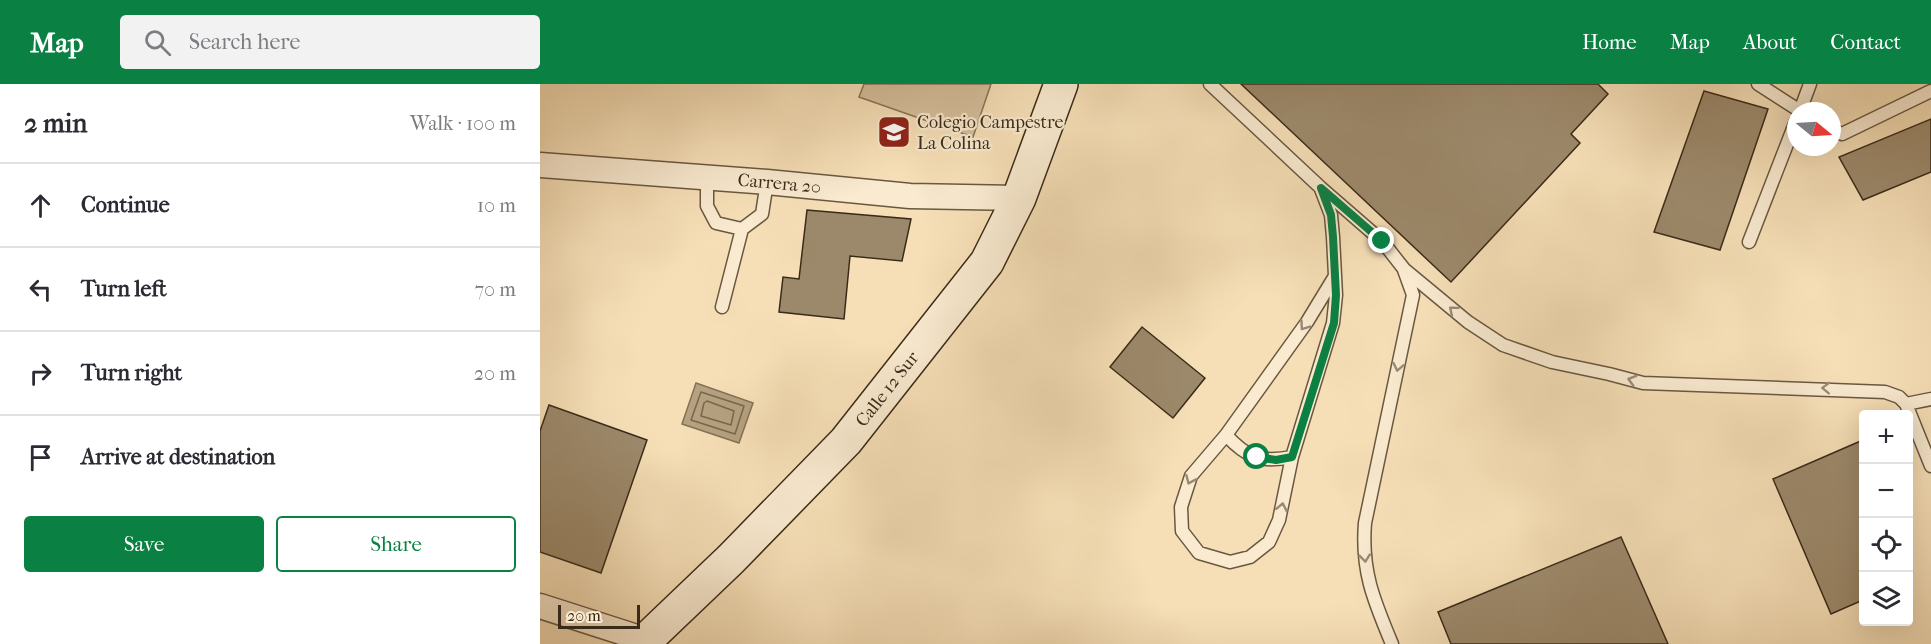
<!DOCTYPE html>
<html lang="en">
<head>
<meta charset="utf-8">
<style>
	body { margin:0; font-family:"IM FELL French Canon",serif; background:#f2f2f3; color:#2b2b33 }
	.controls { position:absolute; right:18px; bottom:18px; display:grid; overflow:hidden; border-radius:6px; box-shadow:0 6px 24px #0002 }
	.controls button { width:54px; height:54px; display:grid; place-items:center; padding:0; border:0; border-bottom:2px solid #e1e1e2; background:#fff; color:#2b2b33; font:30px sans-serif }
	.compass { position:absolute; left:1247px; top:18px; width:54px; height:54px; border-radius:50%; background:#fff; box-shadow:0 6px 24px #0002; rotate:108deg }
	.scale { position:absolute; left:18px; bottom:15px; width:82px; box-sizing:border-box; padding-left:6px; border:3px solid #3a2b18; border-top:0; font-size:16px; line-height:21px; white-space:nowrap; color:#3a2b18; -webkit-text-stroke:4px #f9ead0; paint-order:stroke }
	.stop { position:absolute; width:18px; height:18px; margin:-14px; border:4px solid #0b8043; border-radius:50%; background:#fff }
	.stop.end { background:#0b8043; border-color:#fff; box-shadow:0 2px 6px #0008 }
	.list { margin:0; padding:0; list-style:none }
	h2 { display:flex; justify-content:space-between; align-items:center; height:78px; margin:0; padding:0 24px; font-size:26px }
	h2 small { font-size:20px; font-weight:400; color:#7c7c81 }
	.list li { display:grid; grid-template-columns:39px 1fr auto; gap:18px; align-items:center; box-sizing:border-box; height:84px; padding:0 24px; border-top:2px solid #e1e1e2 }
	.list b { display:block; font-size:22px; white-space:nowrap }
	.list em { font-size:20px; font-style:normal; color:#7c7c81 }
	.actions { display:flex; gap:12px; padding:18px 24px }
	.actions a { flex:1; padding:14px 0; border:2px solid #0b8043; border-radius:6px; text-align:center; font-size:21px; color:#0b8043 }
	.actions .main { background:#0b8043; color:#fff }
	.icon { flex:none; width:33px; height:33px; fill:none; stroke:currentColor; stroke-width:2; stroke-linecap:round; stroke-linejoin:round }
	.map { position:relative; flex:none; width:1391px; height:560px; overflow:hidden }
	header { display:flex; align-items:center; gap:36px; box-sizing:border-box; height:84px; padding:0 30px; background:#0b8043; color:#fff }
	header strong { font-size:28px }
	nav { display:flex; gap:33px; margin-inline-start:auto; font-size:21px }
	.search { width:420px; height:54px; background:#f2f2f3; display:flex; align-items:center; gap:15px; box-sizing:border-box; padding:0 21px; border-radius:6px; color:#7c7c81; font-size:22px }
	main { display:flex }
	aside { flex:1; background:#fff }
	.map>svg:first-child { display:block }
	.green { fill:#d6c09c; stroke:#88765a; stroke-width:1.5 }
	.water { fill:#b6a281; stroke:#847257; stroke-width:1.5 }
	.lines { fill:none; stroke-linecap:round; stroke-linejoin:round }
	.shore { stroke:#78664c; stroke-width:1.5 }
	.building { fill:#9c896b; stroke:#3a2b18; stroke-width:1.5 }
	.lane-casing { stroke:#695840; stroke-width:15 }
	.street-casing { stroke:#695840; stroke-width:27 }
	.secondary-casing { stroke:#3a2b18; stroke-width:36 }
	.lane { stroke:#f9ead0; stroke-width:12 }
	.street { stroke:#f9ead0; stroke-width:24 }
	.secondary { stroke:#f9ead0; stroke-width:33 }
	.oneway { stroke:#9a8a74 }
	.route { stroke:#0b8043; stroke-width:8 }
	.labels { text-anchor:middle; stroke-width:4.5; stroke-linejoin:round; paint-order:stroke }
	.poi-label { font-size:18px; fill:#3a2b18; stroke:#f9ead0; text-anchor:start }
	.street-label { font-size:18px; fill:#3a2b18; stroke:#f9ead0 }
</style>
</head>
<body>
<header>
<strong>Map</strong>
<div class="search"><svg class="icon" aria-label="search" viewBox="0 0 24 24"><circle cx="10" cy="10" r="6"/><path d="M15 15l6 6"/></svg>Search here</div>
<nav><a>Home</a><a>Map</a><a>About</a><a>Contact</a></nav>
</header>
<main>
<aside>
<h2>2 min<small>Walk · 100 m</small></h2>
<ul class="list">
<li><svg class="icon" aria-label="ahead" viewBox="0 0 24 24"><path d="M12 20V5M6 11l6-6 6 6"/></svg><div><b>Continue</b></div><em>10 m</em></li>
<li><svg class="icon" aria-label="left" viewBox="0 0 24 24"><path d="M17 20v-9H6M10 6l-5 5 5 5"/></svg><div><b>Turn left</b></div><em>70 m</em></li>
<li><svg class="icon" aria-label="right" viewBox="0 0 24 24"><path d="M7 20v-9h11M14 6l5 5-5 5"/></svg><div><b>Turn right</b></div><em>20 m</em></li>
<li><svg class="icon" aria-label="arrive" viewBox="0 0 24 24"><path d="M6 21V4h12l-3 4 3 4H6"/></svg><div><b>Arrive at destination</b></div></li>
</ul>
<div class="actions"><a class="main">Save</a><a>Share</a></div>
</aside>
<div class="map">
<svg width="1391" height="560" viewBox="0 0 1391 560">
	<rect width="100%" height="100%" fill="#f6dfb7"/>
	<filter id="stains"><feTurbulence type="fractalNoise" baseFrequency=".00333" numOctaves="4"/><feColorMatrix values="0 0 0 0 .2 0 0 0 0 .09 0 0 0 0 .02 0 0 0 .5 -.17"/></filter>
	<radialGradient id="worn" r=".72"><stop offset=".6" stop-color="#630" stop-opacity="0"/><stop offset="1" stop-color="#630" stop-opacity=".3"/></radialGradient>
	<path class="green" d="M 324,0 L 451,0 L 433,53 L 319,13 Z"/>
	<path class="water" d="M 156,299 L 213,319 L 199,359 L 142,340 Z"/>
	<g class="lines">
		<path class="shore" d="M 161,308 L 204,322 L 195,350 L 151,336 Z
			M 167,317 L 194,327 L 191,341 L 161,332 L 164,319 Z"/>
	</g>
	<path class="building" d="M 701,0 L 1058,0 L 1068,10 L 1031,50 L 1040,59 L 911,198 Z
		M 1164,7 L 1228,25 L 1180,166 L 1114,148 Z
		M 1391,35 L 1391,88 L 1323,116 L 1299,73 Z
		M 267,126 L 371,135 L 362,177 L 310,172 L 304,235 L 239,228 L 243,193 L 259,195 Z
		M 602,243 L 665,294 L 633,334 L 570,283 Z
		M 9,321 L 107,356 L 61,489 L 0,468 L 0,347 Z
		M 1323,356 L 1323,516 L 1291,530 L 1233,395 Z
		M 1081,453 L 1128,560 L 911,560 L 898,528 Z"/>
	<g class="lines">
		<g class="lane-casing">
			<path id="lane" d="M 670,0 L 781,104 L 842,157 L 864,185 L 928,238 L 963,261 L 1012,278 L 1069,290 L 1103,299 L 1345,308 L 1359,313 L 1366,320 L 1391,382
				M 1218,0 L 1260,27
				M 1260,27 L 1270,0
				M 1292,46 L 1302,50 L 1391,7
				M 167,93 L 167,122 L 176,139 L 202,145
				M 781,105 L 791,131 L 793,153 L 796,211 L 793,239 L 752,373 L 739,436 L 729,458 L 710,473 L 690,478 L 659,469 L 642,447 L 641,423 L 651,392 L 686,351 L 767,238 L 795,192
				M 1209,158 L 1256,37
				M 182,223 L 202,145 L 222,130 L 227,98
				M 1366,320 L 1391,315
				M 686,351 C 707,374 721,379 752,373
				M 852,560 C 834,517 821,487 825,439 L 873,211 L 864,186"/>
		</g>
		<g class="street-casing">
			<g id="street">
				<path id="s1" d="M 0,81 L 227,98 L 370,112 L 479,114"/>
				<path d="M 0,522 L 106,556 L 109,560"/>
			</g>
		</g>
		<g class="secondary-casing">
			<g id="secondary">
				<path id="s2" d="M 102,560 L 191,475 L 306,357 L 447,178 L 479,114 L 521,0"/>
			</g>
		</g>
		<use href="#lane" class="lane"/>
		<use href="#street" class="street"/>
		<use href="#secondary" class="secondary"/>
	</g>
	<defs><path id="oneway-chevron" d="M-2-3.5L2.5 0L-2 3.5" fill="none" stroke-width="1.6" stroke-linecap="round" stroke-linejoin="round" transform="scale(1.5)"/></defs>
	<g class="oneway">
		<use href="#oneway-chevron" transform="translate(913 226) rotate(-140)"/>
		<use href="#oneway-chevron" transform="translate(764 242) rotate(125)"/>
		<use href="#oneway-chevron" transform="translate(858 283) rotate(102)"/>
		<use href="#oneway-chevron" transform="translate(1092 296) rotate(-164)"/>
		<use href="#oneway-chevron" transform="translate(1286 304) rotate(-178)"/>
		<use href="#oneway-chevron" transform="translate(650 396) rotate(114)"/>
		<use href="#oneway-chevron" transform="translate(742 423) rotate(-79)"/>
		<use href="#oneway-chevron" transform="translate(825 474) rotate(84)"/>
	</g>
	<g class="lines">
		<path class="route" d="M 717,373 L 736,376 L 752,373 L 794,239 L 796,211 L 793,153 L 791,131 L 781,104 L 842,157"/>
	</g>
	<defs>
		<g id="school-square" transform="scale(1.725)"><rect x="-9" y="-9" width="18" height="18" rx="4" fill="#8f2418" stroke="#f9ead0"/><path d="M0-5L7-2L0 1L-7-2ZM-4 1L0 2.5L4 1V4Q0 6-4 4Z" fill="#fff"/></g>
	</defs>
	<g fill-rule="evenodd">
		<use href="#school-square" x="354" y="48"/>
	</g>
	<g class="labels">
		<g class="poi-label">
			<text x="377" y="44">Colegio Campestre<tspan x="377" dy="21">La Colina</tspan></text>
		</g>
		<g class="street-label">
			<text dy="6" stroke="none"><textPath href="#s1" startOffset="240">Carrera 20</textPath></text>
			<text dy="6" stroke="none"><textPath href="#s2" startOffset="354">Calle 12 Sur</textPath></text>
		</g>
	</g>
	<rect width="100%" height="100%" filter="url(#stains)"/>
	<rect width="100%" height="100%" fill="url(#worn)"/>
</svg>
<div class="controls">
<button>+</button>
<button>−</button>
<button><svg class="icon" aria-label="locate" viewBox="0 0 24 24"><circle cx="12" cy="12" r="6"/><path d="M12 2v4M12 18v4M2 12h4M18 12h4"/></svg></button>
<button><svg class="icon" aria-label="layers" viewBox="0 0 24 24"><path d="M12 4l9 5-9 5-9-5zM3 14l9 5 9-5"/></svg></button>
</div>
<svg class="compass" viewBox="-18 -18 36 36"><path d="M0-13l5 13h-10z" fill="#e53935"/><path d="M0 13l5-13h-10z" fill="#7c7c81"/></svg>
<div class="scale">20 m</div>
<div class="stop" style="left:717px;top:373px"></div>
<div class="stop end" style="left:842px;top:157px"></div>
</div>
</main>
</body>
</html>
